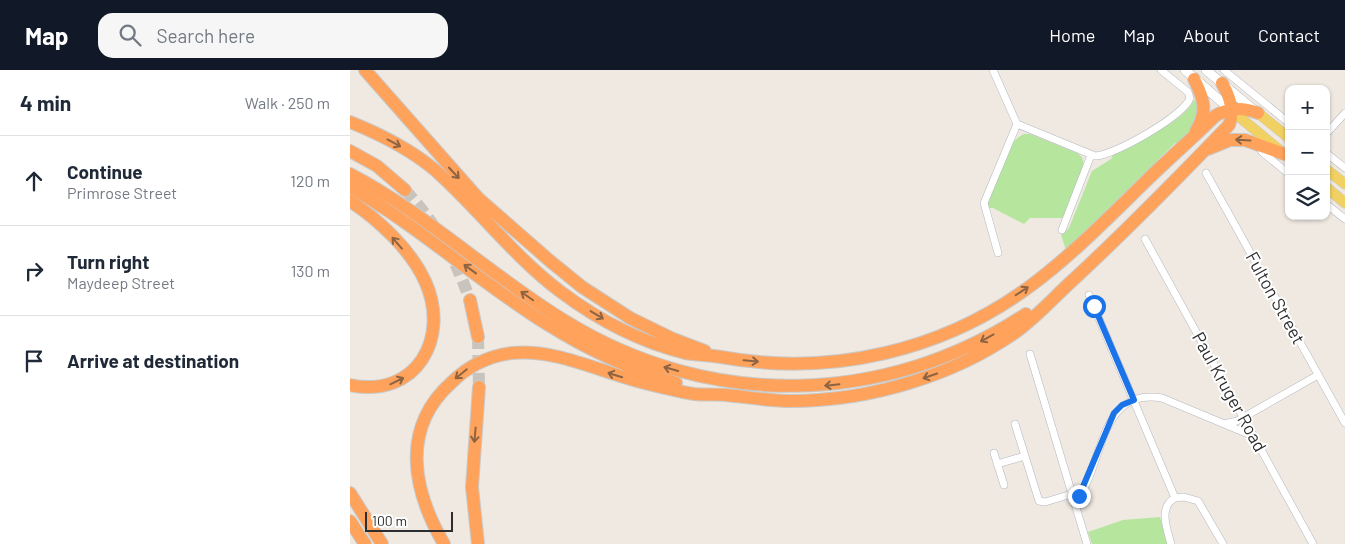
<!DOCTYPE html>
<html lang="en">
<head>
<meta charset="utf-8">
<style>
	body { margin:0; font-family:Barlow,sans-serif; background:#f6f6f7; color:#1f2937 }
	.controls { position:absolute; right:15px; top:15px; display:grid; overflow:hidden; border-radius:10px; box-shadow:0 1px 4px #0004 }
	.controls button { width:45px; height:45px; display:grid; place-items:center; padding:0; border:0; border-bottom:1px solid #e0e1e3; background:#fff; color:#1f2937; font:25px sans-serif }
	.scale { position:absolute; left:15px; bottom:12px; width:88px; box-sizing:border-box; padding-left:5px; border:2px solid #2e2e2e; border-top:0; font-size:14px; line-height:18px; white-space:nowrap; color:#2e2e2e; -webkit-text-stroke:4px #fff; paint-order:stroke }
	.stop { position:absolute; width:15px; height:15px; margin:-11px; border:4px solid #1a73e8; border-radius:50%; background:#fff }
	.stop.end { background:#1a73e8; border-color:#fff; box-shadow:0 1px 5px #0008 }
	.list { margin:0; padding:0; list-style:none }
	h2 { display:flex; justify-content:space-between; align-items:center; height:65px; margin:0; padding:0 20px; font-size:21px }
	h2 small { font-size:16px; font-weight:400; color:#747a83 }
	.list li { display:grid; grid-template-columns:32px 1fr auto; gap:15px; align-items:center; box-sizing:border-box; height:90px; padding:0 20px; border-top:1px solid #e0e1e3 }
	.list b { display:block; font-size:19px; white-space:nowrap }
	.list p { margin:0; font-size:16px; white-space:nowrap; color:#747a83 }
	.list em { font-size:16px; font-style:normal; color:#747a83 }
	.icon { flex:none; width:28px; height:28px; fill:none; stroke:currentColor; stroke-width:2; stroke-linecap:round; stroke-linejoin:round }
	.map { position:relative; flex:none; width:995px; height:474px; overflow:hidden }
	header { display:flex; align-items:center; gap:30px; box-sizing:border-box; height:70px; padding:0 25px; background:#111827; color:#fff }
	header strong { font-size:24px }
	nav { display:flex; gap:28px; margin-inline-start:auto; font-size:18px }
	.search { width:350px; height:45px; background:#f6f6f7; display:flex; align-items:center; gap:12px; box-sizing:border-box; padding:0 18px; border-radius:15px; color:#747a83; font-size:19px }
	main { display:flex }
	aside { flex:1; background:#fff }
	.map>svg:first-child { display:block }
	.green { fill:#b6e59e }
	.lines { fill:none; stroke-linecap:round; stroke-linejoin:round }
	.motorway-tunnel { stroke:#c8c4bd; stroke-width:12; stroke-dasharray:12 6; stroke-linecap:butt }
	.minor-casing { stroke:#b4b7c1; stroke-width:8 }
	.secondary-casing { stroke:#b4b7c1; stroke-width:10 }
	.primary-casing { stroke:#c9c9c9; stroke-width:11 }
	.motorway-casing { stroke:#c9c9c9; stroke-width:14 }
	.minor { stroke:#fff; stroke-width:7 }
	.secondary { stroke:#fff; stroke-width:9 }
	.primary { stroke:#f2d163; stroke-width:10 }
	.motorway { stroke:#ffa35c; stroke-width:12 }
	.oneway { stroke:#8c6343 }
	.route { stroke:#1a73e8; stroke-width:6 }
	.labels { text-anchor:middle; stroke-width:4; stroke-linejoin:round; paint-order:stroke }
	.street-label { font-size:18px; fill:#2e2e2e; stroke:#fff }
</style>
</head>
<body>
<header>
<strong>Map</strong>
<div class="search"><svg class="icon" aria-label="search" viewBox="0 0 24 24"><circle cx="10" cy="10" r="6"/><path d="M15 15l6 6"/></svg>Search here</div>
<nav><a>Home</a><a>Map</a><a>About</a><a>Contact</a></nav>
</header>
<main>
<aside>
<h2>4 min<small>Walk · 250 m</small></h2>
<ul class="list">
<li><svg class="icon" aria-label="ahead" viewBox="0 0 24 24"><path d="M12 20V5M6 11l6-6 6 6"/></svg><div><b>Continue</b><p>Primrose Street</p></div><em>120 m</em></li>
<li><svg class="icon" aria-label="right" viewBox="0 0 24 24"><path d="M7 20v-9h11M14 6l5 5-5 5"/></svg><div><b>Turn right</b><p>Maydeep Street</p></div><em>130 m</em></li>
<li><svg class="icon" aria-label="arrive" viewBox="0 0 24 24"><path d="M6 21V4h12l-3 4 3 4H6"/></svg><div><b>Arrive at destination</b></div></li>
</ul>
</aside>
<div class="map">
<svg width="995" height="474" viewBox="0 0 995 474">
	<rect width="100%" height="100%" fill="#efe9e1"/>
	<path class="green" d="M 844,30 L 853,36 L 848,55 L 827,74 L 825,73 L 716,180 L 711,165 L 719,158 L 742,101 L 761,89 L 763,85 C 784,74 835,51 844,30 Z
		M 674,64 L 680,64 L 727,83 L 732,87 L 734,95 L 714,148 L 680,148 L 674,154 L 643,138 L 638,138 L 637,133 C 645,115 655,71 674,64 Z
		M 810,447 L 818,474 L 742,474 L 738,462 L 773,450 Z"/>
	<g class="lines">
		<path class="motorway-tunnel" d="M 55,120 C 88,156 103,184 120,230
			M 128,267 L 129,317"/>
		<g class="minor-casing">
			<path id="minor" d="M 643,0 L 667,54 L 745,86 C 763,86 834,46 840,28 L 838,22 L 811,0
				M 874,0 L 939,53
				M 976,64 L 995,43
				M 912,82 L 939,104
				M 976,83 L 995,98
				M 856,103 L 995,353
				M 976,134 L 995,149
				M 712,160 L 741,85
				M 795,169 L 963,474
				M 648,183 L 634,133 L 667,54
				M 739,225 L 825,428
				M 680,284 L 737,474
				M 665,354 L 689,431 L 695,432 L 722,424
				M 874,354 L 887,351 L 968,305
				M 644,383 L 654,415
				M 647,394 L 675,386
				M 825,428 L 834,427 L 848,431 L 873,474
				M 725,432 C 755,396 747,317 812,328 L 903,366
				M 821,474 C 817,459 808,437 825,428"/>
		</g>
		<g class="secondary-casing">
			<path id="secondary" d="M 835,0 L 881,40
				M 856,0 L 904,40"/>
		</g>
		<g class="primary-casing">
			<path id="primary" d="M 881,40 L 939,88
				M 908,43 L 939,68
				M 976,99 L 995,114
				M 976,117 L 995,133"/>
		</g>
		<g class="motorway-casing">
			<path id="motorway" d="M 15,0 L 128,128 L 200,191 L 232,217 L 280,248 L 321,268 L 355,281
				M 844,9 C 854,28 858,42 846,61
				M 0,52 C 30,64 60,79 85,100 C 129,139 164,187 211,222 C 247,249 291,272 335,283 C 347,285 359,285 371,287 C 481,307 594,281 683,214 C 723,184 758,148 794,113 C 817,90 842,69 865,46 C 879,37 893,37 908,43
				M 858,79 L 880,70 L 895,70 L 934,84
				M 0,81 L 27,96 L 55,120
				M 0,104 C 77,144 141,206 215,251 C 359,340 535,337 676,244
				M 0,117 C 70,157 129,212 197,254 C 238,280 280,299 326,313
				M 0,131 C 28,149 61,180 75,211 C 101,268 66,329 0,315
				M 120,230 L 128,267
				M 0,423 L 32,474
				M 0,451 L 15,474
				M 94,474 C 63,421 50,359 101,313 C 118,296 138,286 162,283 C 205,279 246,300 287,311 C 306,316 325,321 344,324 C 355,325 366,324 376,325 C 397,327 419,331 440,331 C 480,331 524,324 562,312 C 598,301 632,285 663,264 C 686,248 703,228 723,210 C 777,160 828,108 879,55 C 885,41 879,25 872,13
				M 128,474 L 122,417 L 129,317"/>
		</g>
		<use href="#minor" class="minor"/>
		<use href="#secondary" class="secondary"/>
		<use href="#primary" class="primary"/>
		<use href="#motorway" class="motorway"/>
	</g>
	<defs><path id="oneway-shaft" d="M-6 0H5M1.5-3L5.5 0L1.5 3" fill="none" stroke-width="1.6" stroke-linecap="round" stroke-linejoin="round" transform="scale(1.25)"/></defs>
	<g class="oneway">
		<use href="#oneway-shaft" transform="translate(893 70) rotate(-177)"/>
		<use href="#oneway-shaft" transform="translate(44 73) rotate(28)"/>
		<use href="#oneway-shaft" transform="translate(104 103) rotate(47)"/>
		<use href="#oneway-shaft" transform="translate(47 173) rotate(-131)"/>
		<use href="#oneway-shaft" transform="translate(120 199) rotate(-144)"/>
		<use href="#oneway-shaft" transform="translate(672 221) rotate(-33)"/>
		<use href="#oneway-shaft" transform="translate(177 226) rotate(-145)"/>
		<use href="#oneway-shaft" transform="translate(247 245) rotate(31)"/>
		<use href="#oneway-shaft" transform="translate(637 268) rotate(151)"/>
		<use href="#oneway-shaft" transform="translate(401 291) rotate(5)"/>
		<use href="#oneway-shaft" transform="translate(321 299) rotate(-164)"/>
		<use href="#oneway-shaft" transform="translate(111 304) rotate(141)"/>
		<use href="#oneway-shaft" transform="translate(265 305) rotate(-163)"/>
		<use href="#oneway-shaft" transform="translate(580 306) rotate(161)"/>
		<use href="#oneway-shaft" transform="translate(47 311) rotate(-26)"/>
		<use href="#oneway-shaft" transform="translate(482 315) rotate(174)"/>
		<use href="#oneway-shaft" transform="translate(125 365) rotate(95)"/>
	</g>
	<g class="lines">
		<path class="route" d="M 729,426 L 764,343 L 772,335 L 784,330 L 744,236"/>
	</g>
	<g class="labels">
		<g class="street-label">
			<text transform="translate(925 228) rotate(61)" y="6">Fulton Street</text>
			<text transform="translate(879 322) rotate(61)" y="6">Paul Kruger Road</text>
		</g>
	</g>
</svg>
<div class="controls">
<button>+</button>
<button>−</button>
<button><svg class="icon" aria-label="layers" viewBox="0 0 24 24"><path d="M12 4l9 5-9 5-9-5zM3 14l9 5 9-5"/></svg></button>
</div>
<div class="scale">100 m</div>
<div class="stop" style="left:744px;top:236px"></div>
<div class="stop end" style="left:729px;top:426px"></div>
</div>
</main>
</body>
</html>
